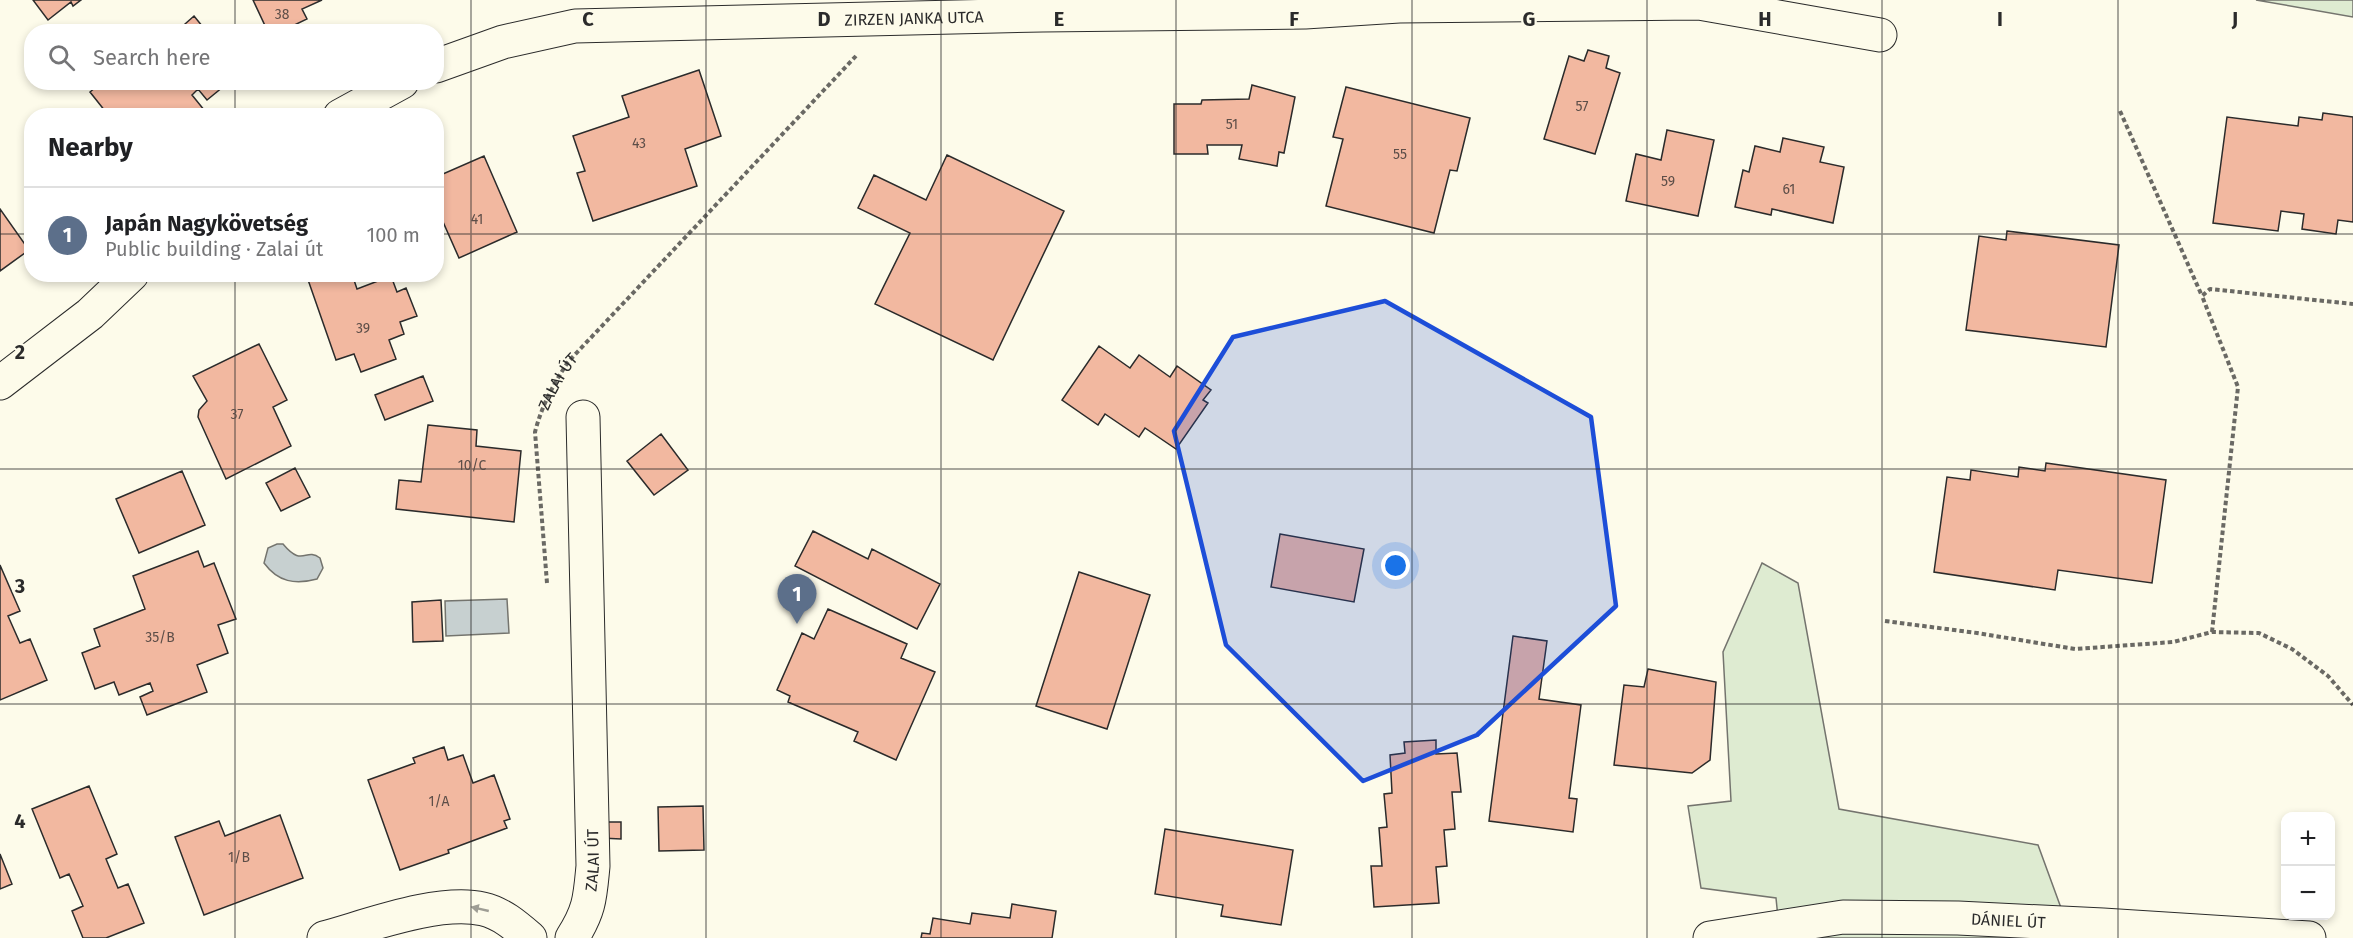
<!DOCTYPE html>
<html lang="en">
<head>
<meta charset="utf-8">
<style>
	body { margin:0; font-family:"Fira Sans",sans-serif; background:#f2f2f2; color:#202124 }
	.controls { position:absolute; right:18px; bottom:18px; display:grid; overflow:hidden; border-radius:12px; box-shadow:0 3px 9px #0003 }
	.controls button { width:54px; height:54px; display:grid; place-items:center; padding:0; border:0; border-bottom:2px solid #e0e0e0; background:#fff; color:#202124; font:30px sans-serif }
	.you { position:absolute; left:1396px; top:566px; width:21px; height:21px; margin:-15px; border:4px solid #fff; border-radius:50%; background:#1a73e8; box-shadow:0 0 0 9px #1a73e833 }
	.badge { display:grid; place-items:center; width:39px; height:39px; border-radius:50%; background:#ea580c; color:#fff; font-size:20px; font-weight:700 }
	.pin { position:absolute; translate:-50% -50px; filter:drop-shadow(0 2px 3px #0008) }
	.pin::after { content:''; position:absolute; top:32px; width:21px; height:18px; background:inherit; clip-path:polygon(0 0,100% 0,50% 100%) }
	.list { margin:0; padding:0; list-style:none }
	h2 { display:flex; justify-content:space-between; align-items:center; height:78px; margin:0; padding:0 24px; font-size:26px }
	h2 small { font-size:20px; font-weight:400; color:#757577 }
	.list li { display:grid; grid-template-columns:39px 1fr auto; gap:18px; align-items:center; box-sizing:border-box; height:96px; padding:0 24px; border-top:2px solid #e0e0e0 }
	.list b { display:block; font-size:22px; white-space:nowrap }
	.list p { margin:0; font-size:20px; white-space:nowrap; color:#757577 }
	.list em { font-size:20px; font-style:normal; color:#757577 }
	.icon { flex:none; width:33px; height:33px; fill:none; stroke:currentColor; stroke-width:2; stroke-linecap:round; stroke-linejoin:round }
	.map { position:relative; flex:none; width:2353px; height:938px; overflow:hidden }
	.search { position:absolute; background:#fff; box-shadow:0 3px 9px #0003; left:24px; top:24px; width:420px; height:66px; display:flex; align-items:center; gap:15px; box-sizing:border-box; padding:0 21px; border-radius:24px; color:#757577; font-size:22px }
	.panel { position:absolute; background:#fff; box-shadow:0 3px 9px #0003; left:24px; top:108px; width:420px; height:174px; border-radius:24px }
	.map>svg:first-child { display:block }
	.green { fill:#deebd1; stroke:#74746e; stroke-width:1.5 }
	.water { fill:#c7d0d0; stroke:#74746e; stroke-width:1.5 }
	.building { fill:#f2b8a0; stroke:#2b2b2b; stroke-width:1.5 }
	.lines { fill:none; stroke-linecap:round; stroke-linejoin:round }
	.minor-casing { stroke:#2b2b2b; stroke-width:35 }
	.path { stroke:#6a6964; stroke-width:4; stroke-dasharray:4.5 3; stroke-linecap:butt }
	.minor { stroke:#fdfbea; stroke-width:33 }
	.oneway { fill:#9e9d94 }
	.marked { fill:#1d4ed8; fill-opacity:0.2; stroke:#1d4ed8; stroke-width:4.5; stroke-linejoin:round }
	.grid { fill:none; stroke:#2b2b2b; stroke-width:1.5; stroke-opacity:0.55 }
	.labels { text-anchor:middle; stroke-width:4.5; stroke-linejoin:round; paint-order:stroke }
	.number-label { font-size:14px; fill:#5d4e48 }
	.street-label { font-size:16px; fill:#2b2b2b; stroke:#fdfbea }
	.grid-label { font-size:20px; text-anchor:middle; font-weight:bold; fill:#2b2b2b; stroke:#fdfbea; stroke-width:4.5; stroke-linejoin:round; paint-order:stroke }
</style>
</head>
<body>
<div class="map">
<svg width="2353" height="938" viewBox="0 0 2353 938">
	<rect width="100%" height="100%" fill="#fdfbea"/>
	<path class="green" d="M 2256,0 L 2353,0 L 2353,17 Z
		M 1762,563 L 1798,583 L 1839,809 L 2038,845 L 2072,938 L 1780,938 L 1776,898 L 1701,888 L 1688,806 L 1731,801 L 1723,652 Z"/>
	<path class="water" d="M 277,544 L 283,544 C 303,568 305,547 320,558 L 323,568 L 317,579 C 295,585 278,582 264,563 L 268,548 Z
		M 507,599 L 509,633 L 446,636 L 445,601 Z"/>
	<path class="building" d="M 33,0 L 81,0 L 73,6 L 71,2 L 48,20 Z
		M 253,0 L 322,0 L 302,9 L 307,19 L 280,32 L 268,32 Z
		M 194,16 L 207,32 L 176,32 Z
		M 1588,50 L 1609,56 L 1606,68 L 1620,73 L 1595,154 L 1544,139 L 1569,56 L 1584,61 Z
		M 699,70 L 721,136 L 685,149 L 697,186 L 593,221 L 577,173 L 585,171 L 573,136 L 629,117 L 622,96 Z
		M 102,82 L 229,82 L 207,100 L 198,89 L 192,95 L 209,116 L 109,116 L 90,92 Z
		M 1252,85 L 1295,97 L 1284,153 L 1279,152 L 1277,166 L 1239,159 L 1242,145 L 1207,145 L 1208,154 L 1174,154 L 1174,104 L 1201,104 L 1202,100 L 1249,99 Z
		M 1346,87 L 1470,118 L 1457,171 L 1450,170 L 1434,233 L 1326,206 L 1343,139 L 1333,137 Z
		M 2323,113 L 2353,117 L 2353,222 L 2338,220 L 2336,234 L 2302,229 L 2304,214 L 2281,211 L 2278,231 L 2213,223 L 2227,117 L 2298,126 L 2299,117 L 2322,120 Z
		M 1667,130 L 1714,140 L 1698,216 L 1626,201 L 1636,154 L 1661,160 Z
		M 1783,138 L 1824,147 L 1820,162 L 1844,167 L 1833,223 L 1772,209 L 1771,215 L 1735,207 L 1743,170 L 1749,172 L 1755,146 L 1780,152 Z
		M 947,155 L 1064,211 L 993,360 L 875,304 L 910,233 L 858,208 L 874,175 L 926,200 Z
		M 484,156 L 517,232 L 459,258 L 436,206 L 436,177 Z
		M 0,209 L 29,250 L 0,271 Z
		M 2007,231 L 2119,245 L 2106,347 L 1966,330 L 1979,236 L 2006,240 Z
		M 306,274 L 352,274 L 357,289 L 391,276 L 397,292 L 406,288 L 417,316 L 400,322 L 404,334 L 389,340 L 396,359 L 361,372 L 354,354 L 336,360 Z
		M 259,344 L 287,400 L 273,407 L 291,446 L 226,479 L 198,417 L 199,410 L 207,401 L 193,376 Z
		M 1099,346 L 1130,368 L 1139,355 L 1170,377 L 1177,366 L 1211,390 L 1203,400 L 1208,403 L 1176,449 L 1145,428 L 1139,437 L 1105,414 L 1098,425 L 1062,400 Z
		M 423,376 L 433,401 L 385,420 L 375,395 Z
		M 428,425 L 477,430 L 476,446 L 521,451 L 514,522 L 396,509 L 399,480 L 421,482 Z
		M 661,434 L 688,470 L 654,495 L 627,461 Z
		M 2046,463 L 2166,480 L 2152,583 L 2058,570 L 2055,590 L 1934,572 L 1947,477 L 1970,480 L 1971,470 L 2018,477 L 2019,467 L 2045,471 Z
		M 295,468 L 310,497 L 281,511 L 266,483 Z
		M 182,471 L 205,525 L 139,553 L 116,499 Z
		M 813,531 L 868,559 L 872,549 L 940,584 L 917,629 L 795,566 Z
		M 1280,534 L 1364,549 L 1354,602 L 1271,587 Z
		M 198,551 L 204,567 L 214,563 L 236,619 L 218,625 L 228,653 L 197,665 L 207,692 L 147,715 L 140,697 L 153,691 L 150,683 L 119,695 L 114,682 L 95,689 L 82,653 L 100,646 L 94,629 L 145,609 L 133,576 Z
		M 0,565 L 20,611 L 8,616 L 20,643 L 30,639 L 47,680 L 0,700 Z
		M 1079,572 L 1150,595 L 1107,729 L 1036,706 Z
		M 441,600 L 443,641 L 413,642 L 412,602 Z
		M 828,609 L 907,644 L 901,658 L 935,672 L 896,760 L 854,741 L 858,732 L 788,702 L 790,696 L 777,690 L 802,633 L 814,639 Z
		M 1513,636 L 1547,641 L 1539,699 L 1581,705 L 1569,798 L 1577,799 L 1573,832 L 1489,821 Z
		M 1648,669 L 1716,682 L 1710,760 L 1692,773 L 1614,765 L 1624,685 L 1644,687 Z
		M 1436,740 L 1436,754 L 1457,753 L 1461,792 L 1452,792 L 1455,829 L 1444,830 L 1447,866 L 1436,867 L 1439,903 L 1374,907 L 1371,866 L 1382,866 L 1379,828 L 1387,827 L 1384,794 L 1392,793 L 1390,755 L 1405,753 L 1404,742 Z
		M 444,747 L 448,760 L 463,755 L 473,783 L 494,775 L 510,819 L 504,821 L 507,828 L 448,850 L 449,853 L 400,870 L 368,780 L 415,763 L 413,758 Z
		M 89,786 L 117,854 L 106,859 L 118,888 L 128,884 L 144,923 L 106,938 L 83,938 L 72,911 L 83,906 L 69,874 L 60,878 L 32,809 Z
		M 703,806 L 704,850 L 659,851 L 658,807 Z
		M 280,815 L 303,878 L 204,915 L 175,837 L 219,821 L 225,836 Z
		M 601,822 L 621,822 L 621,839 L 601,838 Z
		M 1165,829 L 1293,850 L 1281,925 L 1221,916 L 1223,905 L 1155,894 Z
		M 0,854 L 12,884 L 0,889 Z
		M 1012,904 L 1056,911 L 1052,938 L 921,938 L 922,933 L 930,934 L 933,918 L 970,924 L 972,913 L 1010,918 Z"/>
	<g class="lines">
		<g class="minor-casing">
			<g id="minor">
				<path id="s2" d="M 436,66 L 503,42 L 575,26 L 1042,15 L 1305,12 L 1399,6 L 1699,3 L 1880,35"/>
				<path d="M 340,116 L 402,82"/>
				<path d="M 0,383 L 90,314 L 132,274"/>
				<path d="M 324,938 C 368,926 438,899 483,909 C 501,913 516,926 530,938"/>
				<path id="s3" d="M 572,938 C 590,910 590,897 593,866 L 583,417"/>
				<path id="s4" d="M 1710,938 L 1843,917 L 1958,918 L 2103,925 L 2309,938"/>
			</g>
		</g>
		<g class="path">
			<path d="M 2120,111 L 2202,296"/>
			<path id="s1" d="M 547,583 L 535,432 C 542,405 553,385 568,362 L 856,56"/>
			<path d="M 1885,621 L 1977,633 L 2075,649 L 2173,642 L 2212,632 L 2259,633 L 2292,649 L 2328,676 L 2353,705"/>
			<path d="M 2212,632 L 2238,387 L 2202,296 L 2210,289 L 2353,304"/>
		</g>
		<use href="#minor" class="minor"/>
	</g>
	<defs><path id="oneway-solid" d="M-6-.8H1V-3.2L6.5 0L1 3.2V.8H-6Z" transform="scale(1.5)"/></defs>
	<use class="oneway" href="#oneway-solid" transform="translate(480 909) rotate(-167)"/>
	<path class="marked" d="M 1385,301 L 1591,417 L 1616,606 L 1477,735 L 1363,781 L 1226,645 L 1174,431 L 1233,337 Z"/>
	<path class="grid" d="M 235,0 L 235,32M 471,0 L 471,938M 706,0 L 706,938M 941,0 L 941,938M 1176,0 L 1176,938M 1412,0 L 1412,938M 1647,0 L 1647,938M 1882,0 L 1882,938M 2118,0 L 2118,938M 235,82 L 235,116M 0,234 L 32,234M 436,234 L 2353,234M 235,274 L 235,938M 0,469 L 2353,469M 0,704 L 2353,704"/>
	<g class="labels">
		<g class="number-label">
			<text x="282" y="19">38</text>
			<text x="1582" y="111">57</text>
			<text x="1232" y="129">51</text>
			<text x="639" y="148">43</text>
			<text x="1400" y="159">55</text>
			<text x="1668" y="186">59</text>
			<text x="1789" y="194">61</text>
			<text x="477" y="224">41</text>
			<text x="363" y="333">39</text>
			<text x="237" y="419">37</text>
			<text x="472" y="470">10/C</text>
			<text x="160" y="642">35/B</text>
			<text x="439" y="806">1/A</text>
			<text x="239" y="862">1/B</text>
		</g>
		<g class="street-label">
			<text dy="6" stroke="none"><textPath href="#s2" startOffset="484">ZIRZEN JANKA UTCA</textPath></text>
			<text dy="6" stroke="none"><textPath href="#s1" startOffset="207">ZALAI ÚT</textPath></text>
			<text dy="6" stroke="none"><textPath href="#s3" startOffset="82">ZALAI ÚT</textPath></text>
			<text dy="6" stroke="none"><textPath href="#s4" startOffset="300">DÁNIEL ÚT</textPath></text>
		</g>
	</g>
	<g class="grid-label">
		<text x="588" y="26">C</text>
		<text x="824" y="26">D</text>
		<text x="1059" y="26">E</text>
		<text x="1294" y="26">F</text>
		<text x="1529" y="26">G</text>
		<text x="1765" y="26">H</text>
		<text x="2000" y="26">I</text>
		<text x="2235" y="26">J</text>
		<text x="20" y="359">2</text>
		<text x="20" y="593">3</text>
		<text x="20" y="828">4</text>
	</g>
</svg>
<div class="controls">
<button>+</button>
<button>−</button>
</div>
<div class="you"></div>
<div class="pin badge" style="left:797px;top:624px;background:#5c6f8a">1</div>
<div class="search"><svg class="icon" aria-label="search" viewBox="0 0 24 24"><circle cx="10" cy="10" r="6"/><path d="M15 15l6 6"/></svg>Search here</div>
<section class="panel">
<h2>Nearby<small></small></h2>
<ul class="list">
<li><span class="badge" style="background:#5c6f8a">1</span><div><b>Japán Nagykövetség</b><p>Public building · Zalai út</p></div><em>100 m</em></li>
</ul>
</section>
</div>
</body>
</html>
